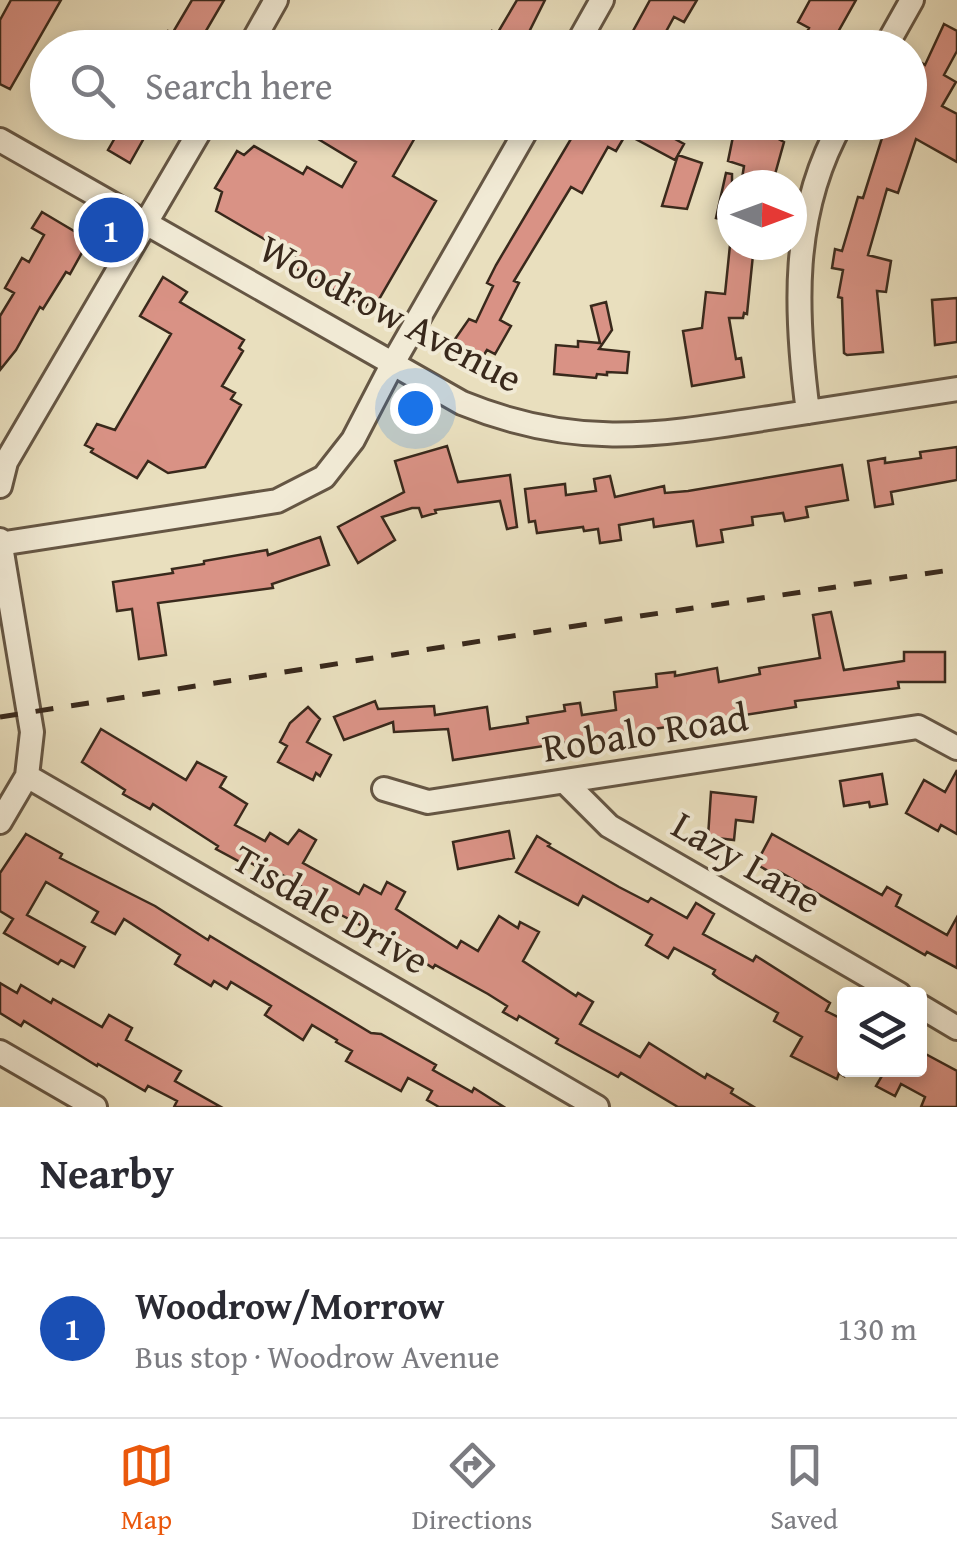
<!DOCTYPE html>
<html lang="en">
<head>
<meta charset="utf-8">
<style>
	body { margin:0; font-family:"Gentium Book Plus",serif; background:#f2f2f3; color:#2b2b33 }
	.controls { position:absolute; right:30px; bottom:30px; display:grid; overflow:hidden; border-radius:10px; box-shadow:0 5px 15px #0003 }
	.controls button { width:90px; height:90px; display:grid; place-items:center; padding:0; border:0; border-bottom:2px solid #e1e1e2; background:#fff; color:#2b2b33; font:50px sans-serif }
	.compass { position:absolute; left:717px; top:170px; width:90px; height:90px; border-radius:50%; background:#fff; box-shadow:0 5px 15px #0003; rotate:91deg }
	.you { position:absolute; left:415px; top:408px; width:35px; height:35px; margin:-25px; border:8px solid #fff; border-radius:50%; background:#1a73e8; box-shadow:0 0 0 15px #1a73e833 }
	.badge { display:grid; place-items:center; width:65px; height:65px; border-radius:50%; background:#ea580c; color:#fff; font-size:32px; font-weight:700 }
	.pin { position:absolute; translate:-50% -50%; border:5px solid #fff; box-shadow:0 2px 10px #0006 }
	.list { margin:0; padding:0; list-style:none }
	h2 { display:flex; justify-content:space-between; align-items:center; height:130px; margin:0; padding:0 40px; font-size:42px }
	h2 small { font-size:32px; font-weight:400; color:#7c7c81 }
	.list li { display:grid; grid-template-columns:65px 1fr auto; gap:30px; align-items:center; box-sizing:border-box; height:180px; padding:0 40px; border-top:2px solid #e1e1e2 }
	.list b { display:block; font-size:38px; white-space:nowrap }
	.list p { margin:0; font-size:32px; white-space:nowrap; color:#7c7c81 }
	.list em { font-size:32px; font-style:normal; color:#7c7c81 }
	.icon { flex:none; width:55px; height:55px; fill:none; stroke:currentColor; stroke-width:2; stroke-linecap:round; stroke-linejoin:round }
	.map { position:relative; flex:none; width:957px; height:1107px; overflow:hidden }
	.search { position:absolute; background:#fff; box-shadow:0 5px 15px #0003; left:30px; right:30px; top:30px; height:110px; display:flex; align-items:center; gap:25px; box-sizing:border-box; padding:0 35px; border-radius:55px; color:#7c7c81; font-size:38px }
	.sheet { height:310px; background:#fff }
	nav { display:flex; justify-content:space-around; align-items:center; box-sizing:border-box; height:140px; border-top:2px solid #e1e1e2; background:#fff; font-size:28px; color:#7c7c81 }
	nav a { display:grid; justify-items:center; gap:5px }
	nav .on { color:#ea580c }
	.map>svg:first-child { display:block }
	.building { fill:#d99285; stroke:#39291c; stroke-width:2.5 }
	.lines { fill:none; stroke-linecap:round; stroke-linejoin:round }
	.minor-casing { stroke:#655644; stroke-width:28 }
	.minor { stroke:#f1ead5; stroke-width:22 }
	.rail { stroke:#39291c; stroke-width:5; stroke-dasharray:18 18; stroke-linecap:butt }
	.labels { text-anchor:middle; stroke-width:8; stroke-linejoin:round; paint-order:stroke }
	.street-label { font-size:40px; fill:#39291c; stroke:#f1ead5 }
</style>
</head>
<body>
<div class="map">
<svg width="957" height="1107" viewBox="0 0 957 1107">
	<rect width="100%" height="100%" fill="#e9dfbe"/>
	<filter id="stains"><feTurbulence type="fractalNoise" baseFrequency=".002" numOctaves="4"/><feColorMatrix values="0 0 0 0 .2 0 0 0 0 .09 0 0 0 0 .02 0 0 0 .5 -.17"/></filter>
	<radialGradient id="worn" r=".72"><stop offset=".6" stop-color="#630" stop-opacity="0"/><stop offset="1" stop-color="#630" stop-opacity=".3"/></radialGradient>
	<path class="building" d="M 11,0 L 61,0 L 10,89 L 0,84 L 0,20 Z
		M 192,0 L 224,0 L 196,48 L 158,48 L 168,31 L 172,34 Z
		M 517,0 L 545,0 L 521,48 L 482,48 L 492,31 L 497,34 Z
		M 650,0 L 697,0 L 684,22 L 674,17 L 657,48 L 632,48 L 636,40 L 631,37 L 633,31 Z
		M 810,0 L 856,0 L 829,48 L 798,48 L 809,28 L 798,22 Z
		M 944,24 L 957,31 L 957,51 L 944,75 L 956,82 L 942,106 L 957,114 L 957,162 L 916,139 L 898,193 L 887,189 L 868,255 L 891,261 L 886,292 L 877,291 L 883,352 L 847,355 L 844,353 L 842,298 L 838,297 L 843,270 L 832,268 L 835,249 L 842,251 L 858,197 L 863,198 L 887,122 L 910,122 L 910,86 L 922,63 L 925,65 Z
		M 93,122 L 153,122 L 130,163 L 108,150 L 116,136 Z
		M 290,122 L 353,122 L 371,133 L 378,122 L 424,122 L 393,176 L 436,201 L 374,308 L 367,304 L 365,308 L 295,268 L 300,260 L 216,211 L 222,192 L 215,188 L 237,151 L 244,155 L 254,146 L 303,174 L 307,167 L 342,187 L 356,162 Z
		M 581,122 L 644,122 L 684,144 L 675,160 L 626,134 L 616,151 L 608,147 L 582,193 L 571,187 L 514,281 L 519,283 L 500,320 L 511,326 L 495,354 L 487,350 L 482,358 L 453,342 L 469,319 L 476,322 L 493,286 L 487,283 L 496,265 Z
		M 736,122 L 781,122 L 773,136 L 784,142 L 772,185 L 741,185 L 744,166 L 728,161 Z
		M 678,155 L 702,163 L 687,209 L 662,206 Z
		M 726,173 L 732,174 L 732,222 L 716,218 Z
		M 42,212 L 89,240 L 70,274 L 66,272 L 43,309 L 40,307 L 16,350 L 0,370 L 0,316 L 14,293 L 5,288 L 22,258 L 29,262 L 44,235 L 32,228 Z
		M 730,245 L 754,245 L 747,314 L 744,313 L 743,318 L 729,318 L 736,359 L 741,358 L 744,377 L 692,386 L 683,331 L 702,328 L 706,292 L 725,294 Z
		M 163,277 L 187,292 L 180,302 L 244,340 L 239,348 L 243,351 L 222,386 L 235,393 L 231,399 L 241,405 L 205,467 L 168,473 L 148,461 L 137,478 L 91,452 L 93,449 L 85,445 L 97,424 L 115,430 L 171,334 L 140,316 Z
		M 957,298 L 957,342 L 935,345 L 932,300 Z
		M 606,302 L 612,330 L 599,349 L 629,352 L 627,373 L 607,372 L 607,375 L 597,374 L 596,378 L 554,374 L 556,345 L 578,347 L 578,341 L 600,343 L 591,306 Z
		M 447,446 L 458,482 L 510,475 L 517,527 L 507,529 L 500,501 L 435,510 L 436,513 L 422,517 L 419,508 L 412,508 L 382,517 L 395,540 L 358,563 L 338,527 L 404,492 L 395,461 Z
		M 957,447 L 957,480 L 891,492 L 893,504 L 875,507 L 868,461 L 885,458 L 885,463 L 921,458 L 920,452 Z
		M 842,465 L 848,500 L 806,507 L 808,517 L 785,521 L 783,513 L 752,517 L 753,525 L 721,530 L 723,542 L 697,546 L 693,521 L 654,527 L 653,519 L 619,525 L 621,540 L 600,543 L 598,529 L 584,531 L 583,527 L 537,533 L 535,521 L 529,522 L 525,489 L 565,484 L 566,495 L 596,491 L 594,479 L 610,476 L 615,497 L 664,486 L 665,493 L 688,491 Z
		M 320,537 L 329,565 L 272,584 L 273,588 L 158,603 L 166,655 L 139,659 L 132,609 L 117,611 L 113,582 L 173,573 L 172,569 L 204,564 L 204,561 L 267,550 L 268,555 Z
		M 831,612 L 844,670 L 904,661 L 904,652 L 945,652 L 945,682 L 898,682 L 899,688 L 795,701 L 796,707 L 453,760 L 448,729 L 394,732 L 393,722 L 344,740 L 334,717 L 375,701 L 378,709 L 434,706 L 435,715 L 487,707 L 490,729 L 528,723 L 527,717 L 565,711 L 564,705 L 580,703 L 582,715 L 616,710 L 614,692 L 657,687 L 656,674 L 675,672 L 675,676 L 717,668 L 719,682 L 760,674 L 759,668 L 820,658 L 813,615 Z
		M 308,707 L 320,719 L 307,742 L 331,755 L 320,776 L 316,773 L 313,780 L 278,762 L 287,746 L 280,742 L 290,723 Z
		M 101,729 L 186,780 L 197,762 L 226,777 L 220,787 L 247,804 L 235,825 L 265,841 L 270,833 L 288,844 L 299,830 L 316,840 L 303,863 L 359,894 L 364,885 L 381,894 L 387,882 L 405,892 L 396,909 L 457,948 L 461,941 L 478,951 L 499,916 L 518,928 L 520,922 L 539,932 L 523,961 L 576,996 L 578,993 L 593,1002 L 580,1024 L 640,1057 L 649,1043 L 705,1078 L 707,1074 L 733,1089 L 731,1093 L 754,1107 L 678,1107 L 621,1073 L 618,1077 L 556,1043 L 558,1039 L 519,1016 L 517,1020 L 503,1012 L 507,1006 L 488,994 L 435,965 L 433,968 L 391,941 L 299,893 L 302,887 L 279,873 L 276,878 L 244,859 L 242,863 L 216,849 L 218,846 L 153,804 L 150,809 L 123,794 L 125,790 L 82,762 Z
		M 957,770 L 957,834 L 941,825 L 938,831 L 906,813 L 924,780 L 945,792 Z
		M 882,774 L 887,804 L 870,807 L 869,802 L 844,806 L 840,781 Z
		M 711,792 L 756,797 L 753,822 L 736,820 L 734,840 L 708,837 Z
		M 509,831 L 514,858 L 458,869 L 453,842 Z
		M 26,834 L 62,854 L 60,858 L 155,906 L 208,940 L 210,936 L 371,1033 L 381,1034 L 436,1065 L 433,1070 L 472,1092 L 474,1088 L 504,1107 L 439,1107 L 427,1100 L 432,1091 L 408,1078 L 401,1091 L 346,1061 L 352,1051 L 336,1042 L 337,1040 L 312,1025 L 303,1040 L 265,1015 L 271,1006 L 231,982 L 227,989 L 214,981 L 211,986 L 175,964 L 180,955 L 124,919 L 115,934 L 92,922 L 98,912 L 46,882 L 27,915 L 85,947 L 74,967 L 61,960 L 58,964 L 4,933 L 13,919 L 0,911 L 0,873 Z
		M 772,834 L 882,895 L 887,887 L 901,895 L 896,906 L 947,935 L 957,917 L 957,968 L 927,952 L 925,955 L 778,871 L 775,875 L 756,864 Z
		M 537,836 L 550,844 L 548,846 L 619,887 L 648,902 L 651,898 L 687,918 L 696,903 L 714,914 L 703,934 L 753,961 L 756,956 L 830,1003 L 826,1011 L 844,1020 L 844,1076 L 839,1073 L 837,1079 L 791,1056 L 802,1037 L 774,1021 L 778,1013 L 718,978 L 713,974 L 715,970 L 674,948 L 668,958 L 646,945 L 652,935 L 583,896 L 578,905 L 516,872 Z
		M 0,983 L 17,993 L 21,985 L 51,1003 L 53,999 L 102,1027 L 109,1015 L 132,1028 L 126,1040 L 181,1071 L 175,1081 L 221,1107 L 174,1107 L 177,1101 L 148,1086 L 145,1091 L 98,1064 L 97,1066 L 24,1021 L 21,1026 L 0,1013 Z
		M 920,1051 L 957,1071 L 957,1107 L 921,1107 L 925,1097 L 901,1084 L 895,1096 L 876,1086 L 883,1074 L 874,1070 L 920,1070 Z"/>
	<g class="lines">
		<g class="minor-casing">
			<path id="minor" d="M 249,48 L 276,0
				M 575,48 L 602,0
				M 885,48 L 912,0
				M 0,140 L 462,403 C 575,449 653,436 769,418 C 831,408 894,399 957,389
				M 808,412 C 795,313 790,213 842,122
				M 0,486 L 6,462 L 205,122
				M 0,540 L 32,732 L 27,776 L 0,822
				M 0,544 L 277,501 L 324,477 L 353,440 L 393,363 L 531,122
				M 27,776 L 597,1107
				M 566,783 L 609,826 L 899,994
				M 384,789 L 428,802 L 918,727 L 957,748
				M 920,1006 L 957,1028
				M 0,1052 L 95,1107"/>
		</g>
		<use href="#minor" class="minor"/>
		<path class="rail" d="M 0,717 L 620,619 L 957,569"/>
	</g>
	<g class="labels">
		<g class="street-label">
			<text transform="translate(391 313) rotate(28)" y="14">Woodrow Avenue</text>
			<text transform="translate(645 732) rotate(-9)" y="14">Robalo Road</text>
			<text transform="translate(747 862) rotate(30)" y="14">Lazy Lane</text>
			<text transform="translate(331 909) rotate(30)" y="14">Tisdale Drive</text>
		</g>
	</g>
	<rect width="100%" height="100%" filter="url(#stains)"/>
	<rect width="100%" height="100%" fill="url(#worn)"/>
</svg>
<div class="controls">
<button><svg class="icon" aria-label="layers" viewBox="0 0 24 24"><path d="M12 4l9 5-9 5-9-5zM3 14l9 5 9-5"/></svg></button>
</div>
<svg class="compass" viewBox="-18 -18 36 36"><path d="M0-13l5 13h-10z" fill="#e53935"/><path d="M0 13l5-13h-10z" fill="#7c7c81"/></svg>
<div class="you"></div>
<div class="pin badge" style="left:111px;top:230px;background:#1a4fb4">1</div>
<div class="search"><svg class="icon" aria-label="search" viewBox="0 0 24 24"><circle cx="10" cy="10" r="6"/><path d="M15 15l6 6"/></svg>Search here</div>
</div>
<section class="sheet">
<h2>Nearby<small></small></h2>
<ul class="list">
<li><span class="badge" style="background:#1a4fb4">1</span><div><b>Woodrow/Morrow</b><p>Bus stop · Woodrow Avenue</p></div><em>130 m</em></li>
</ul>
</section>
<nav>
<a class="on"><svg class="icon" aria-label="map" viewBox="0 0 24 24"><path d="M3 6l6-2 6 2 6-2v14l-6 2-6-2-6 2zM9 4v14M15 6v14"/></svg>Map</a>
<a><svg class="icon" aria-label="directions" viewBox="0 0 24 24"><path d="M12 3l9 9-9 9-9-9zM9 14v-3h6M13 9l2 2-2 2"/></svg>Directions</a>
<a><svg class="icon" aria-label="saved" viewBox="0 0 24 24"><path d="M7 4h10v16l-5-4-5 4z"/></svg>Saved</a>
</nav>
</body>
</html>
